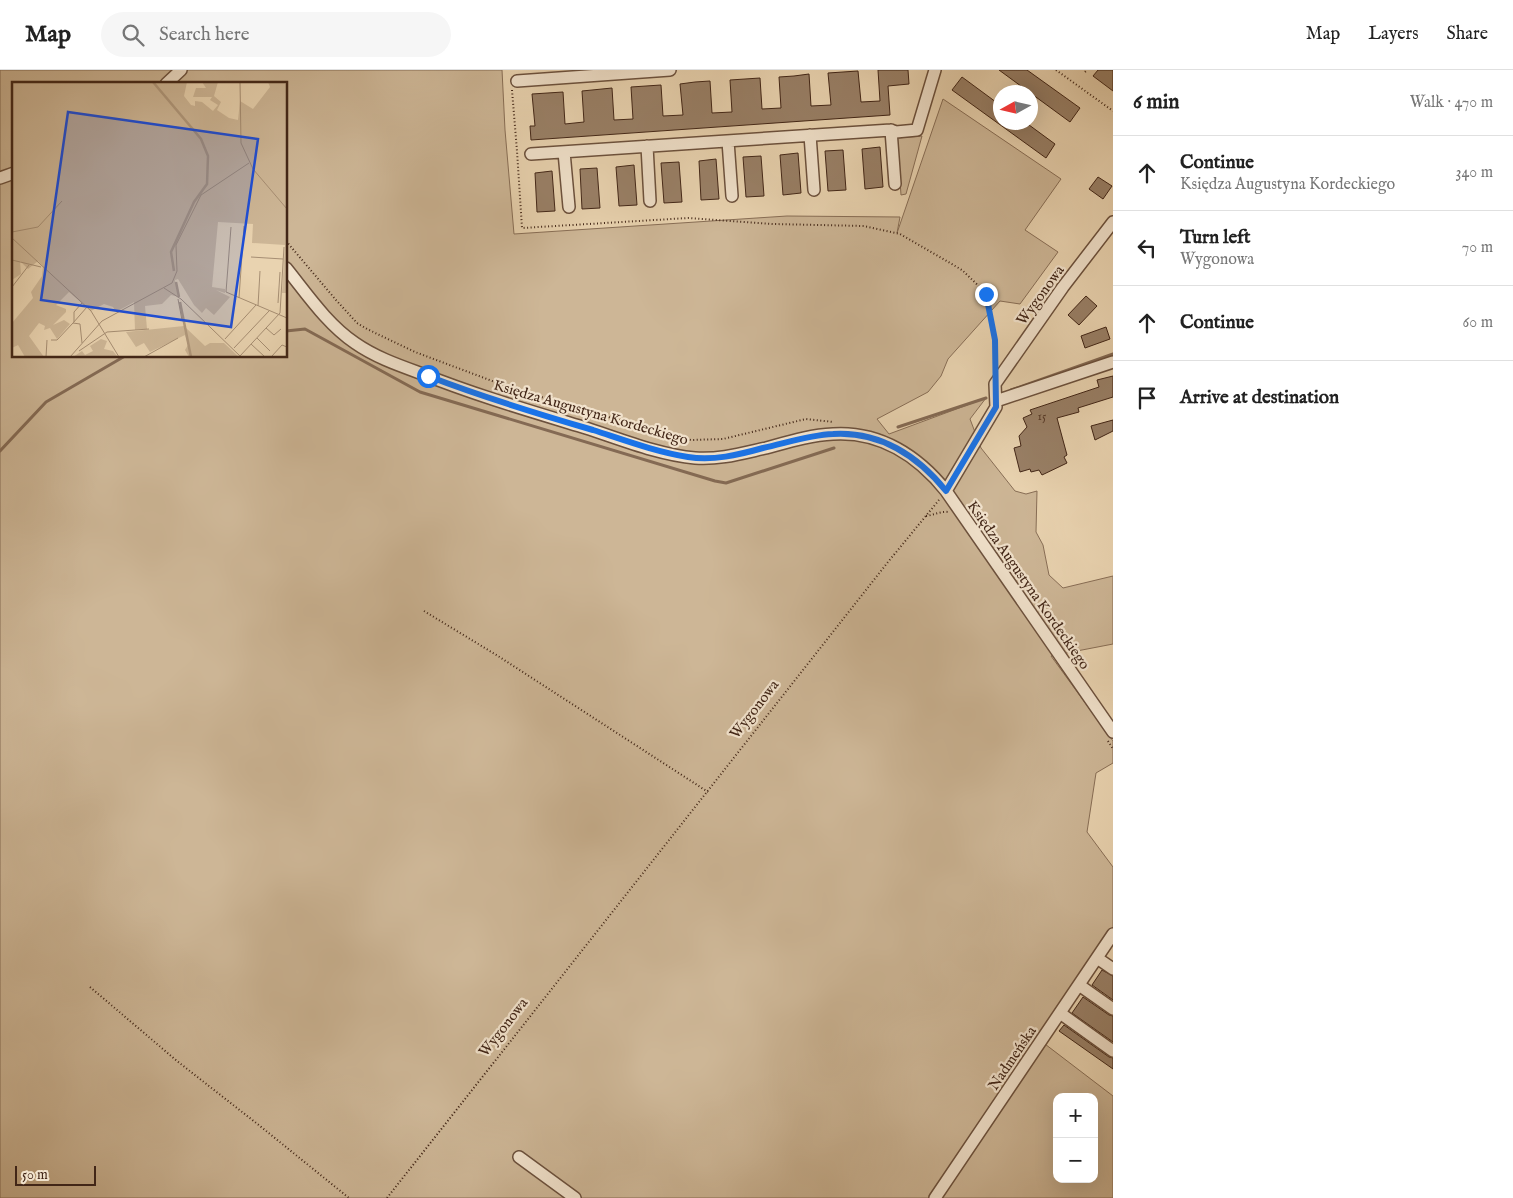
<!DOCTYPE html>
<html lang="en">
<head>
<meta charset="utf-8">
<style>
	body { margin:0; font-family:"IM FELL English",serif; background:#f6f6f6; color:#222 }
	.controls { position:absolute; right:15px; bottom:15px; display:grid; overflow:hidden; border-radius:10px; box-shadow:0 5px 20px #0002 }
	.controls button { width:45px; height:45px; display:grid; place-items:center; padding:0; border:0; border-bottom:1px solid #e0e0e0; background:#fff; color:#222; font:25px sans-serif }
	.compass { position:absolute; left:993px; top:15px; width:45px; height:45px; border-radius:50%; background:#fff; box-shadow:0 5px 20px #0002; rotate:262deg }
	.scale { position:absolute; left:15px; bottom:12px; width:81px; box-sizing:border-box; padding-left:5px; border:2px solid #422617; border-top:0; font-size:14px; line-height:18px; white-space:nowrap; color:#422617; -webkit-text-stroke:4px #f1e2cc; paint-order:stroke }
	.stop { position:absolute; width:15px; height:15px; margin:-11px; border:4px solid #1a73e8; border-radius:50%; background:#fff }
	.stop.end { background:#1a73e8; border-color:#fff; box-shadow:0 1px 5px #0008 }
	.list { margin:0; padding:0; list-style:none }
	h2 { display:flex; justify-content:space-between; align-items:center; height:65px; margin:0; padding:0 20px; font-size:21px }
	h2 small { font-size:16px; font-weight:400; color:#767676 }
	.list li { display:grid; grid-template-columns:32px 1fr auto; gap:15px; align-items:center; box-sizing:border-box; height:75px; padding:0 20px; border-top:1px solid #e0e0e0 }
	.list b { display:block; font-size:19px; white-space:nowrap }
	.list p { margin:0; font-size:16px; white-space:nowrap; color:#767676 }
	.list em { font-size:16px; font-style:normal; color:#767676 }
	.icon { flex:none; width:28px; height:28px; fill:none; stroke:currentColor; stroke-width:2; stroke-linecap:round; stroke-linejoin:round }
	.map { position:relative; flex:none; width:1113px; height:1128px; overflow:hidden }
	header { display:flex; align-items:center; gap:30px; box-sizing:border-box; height:70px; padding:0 25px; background:#fff; border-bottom:1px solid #e0e0e0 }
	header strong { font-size:24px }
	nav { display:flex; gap:28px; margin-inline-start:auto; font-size:18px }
	.search { width:350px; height:45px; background:#f6f6f6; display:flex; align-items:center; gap:12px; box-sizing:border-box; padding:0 18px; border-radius:28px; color:#767676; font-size:19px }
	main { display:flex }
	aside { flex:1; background:#fff }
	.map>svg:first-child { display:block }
	.green { fill:#cdb696; stroke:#886e56; fill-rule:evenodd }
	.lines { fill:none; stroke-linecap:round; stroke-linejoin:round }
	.stream { stroke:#846a54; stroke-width:3 }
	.building { fill:#998067; stroke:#422617 }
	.minor-casing { stroke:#6c513d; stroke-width:14 }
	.path { stroke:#422617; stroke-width:2; stroke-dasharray:1 2.5; stroke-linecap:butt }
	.minor { stroke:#f1e2cc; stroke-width:11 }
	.route { stroke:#1a73e8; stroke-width:6 }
	.labels { text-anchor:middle; stroke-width:4.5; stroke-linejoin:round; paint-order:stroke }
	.number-label { font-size:12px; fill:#583c2b }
	.street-label { font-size:15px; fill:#422617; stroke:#f1e2cc }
	.inset-river { fill:none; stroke:#b0987c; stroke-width:2.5 }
	.inset-road { fill:none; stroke:#a68e73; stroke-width:1 }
	.view { fill:#1d4ed8; fill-opacity:0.15; stroke:#1d4ed8; stroke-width:2.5 }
	.inset-edge { fill:none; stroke:#422617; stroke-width:2.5 }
</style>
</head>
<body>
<header>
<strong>Map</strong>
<div class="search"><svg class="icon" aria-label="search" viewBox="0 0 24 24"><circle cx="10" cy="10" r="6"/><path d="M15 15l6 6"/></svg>Search here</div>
<nav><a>Map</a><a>Layers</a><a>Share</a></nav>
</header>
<main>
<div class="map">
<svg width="1113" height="1128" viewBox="0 0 1113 1128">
	<rect width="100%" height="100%" fill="#e9d3b0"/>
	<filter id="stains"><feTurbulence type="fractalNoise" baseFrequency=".004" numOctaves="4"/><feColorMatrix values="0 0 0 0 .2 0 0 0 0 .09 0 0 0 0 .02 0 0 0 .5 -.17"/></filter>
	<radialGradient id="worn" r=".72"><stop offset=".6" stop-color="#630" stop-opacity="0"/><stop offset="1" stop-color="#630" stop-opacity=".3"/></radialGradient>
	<path class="green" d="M 0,0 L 502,0 L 505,60 L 514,164 L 787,146 L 900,147 L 897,163 L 943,29 L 1061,109 L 1025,160 L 1058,182 L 1020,234 L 1000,231 L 948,289 L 941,306 L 928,322 L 877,349 L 889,364 L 986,328 L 970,349 L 981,378 L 1015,421 L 1026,424 L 1037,421 L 1036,462 L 1043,475 L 1049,505 L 1063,518 L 1113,506 L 1113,574 L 1051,586 L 1113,671 L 1113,693 L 1096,703 L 1087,762 L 1113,797 L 1113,864 L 1041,971 L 1113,1026 L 1113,1128 L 0,1128 ZM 14,14 L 286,14 L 286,286 L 14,286 ZM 1057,1027 L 1094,1027 L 1094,1109 L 1057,1109 Z
		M 922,66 L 906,124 L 901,125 L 897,68 Z"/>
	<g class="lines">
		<path class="stream" d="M 286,261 L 305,259 L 420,322 L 715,411 L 726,413 L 834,378
			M 1011,320 L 1113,284
			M 898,357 L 986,328
			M 0,381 L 46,332 L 125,286"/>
	</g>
	<path class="building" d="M 878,0 L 908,0 L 909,14 L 888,16 L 890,45 L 531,70 L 530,56 L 535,56 L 532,24 L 563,22 L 565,54 L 584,52 L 582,21 L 612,18 L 614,50 L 633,49 L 631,17 L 661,15 L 663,46 L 683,45 L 680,14 L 695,12 L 710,11 L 712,43 L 732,42 L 730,10 L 760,8 L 762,39 L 781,38 L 779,7 L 794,6 L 809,4 L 811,36 L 831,35 L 828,3 L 858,1 L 861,32 L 880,31 Z
		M 999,0 L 1027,0 L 1080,38 L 1070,52 Z
		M 1098,0 L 1113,0 L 1113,21 L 1093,6 Z
		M 962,7 L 1000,35 L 1000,52 L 1025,52 L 1055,74 L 1046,88 L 952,20 Z
		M 880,77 L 883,117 L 865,119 L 862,79 Z
		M 843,80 L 846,120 L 828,121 L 825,81 Z
		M 798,83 L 801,123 L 783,125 L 780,85 Z
		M 761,86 L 764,126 L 746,127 L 743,87 Z
		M 716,89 L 719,129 L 701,130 L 699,91 Z
		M 679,92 L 682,132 L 664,133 L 661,93 Z
		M 634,95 L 637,135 L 619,136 L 616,97 Z
		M 597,98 L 600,138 L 582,139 L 580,99 Z
		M 552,101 L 555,141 L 537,142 L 535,103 Z
		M 1098,107 L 1112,116 L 1103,129 L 1089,119 Z
		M 1086,226 L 1097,236 L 1079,255 L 1068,245 Z
		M 1106,257 L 1110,269 L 1085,278 L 1081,266 Z
		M 1113,306 L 1113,327 L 1078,338 L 1079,342 L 1057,348 L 1067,385 L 1064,387 L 1067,393 L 1042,405 L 1039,400 L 1031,402 L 1030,399 L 1020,402 L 1014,378 L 1021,376 L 1019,366 L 1027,357 L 1023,348 L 1032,344 L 1030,340 L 1099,317 L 1097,310 Z
		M 1113,350 L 1113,361 L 1095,370 L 1091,356 Z
		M 1102,900 L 1113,906 L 1113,930 L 1092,915 Z
		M 1083,927 L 1109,945 L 1113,946 L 1113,972 L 1072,943 Z
		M 1064,955 L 1109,987 L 1113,988 L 1113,999 L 1059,961 Z"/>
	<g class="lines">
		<g class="minor-casing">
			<path id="minor" d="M 517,11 L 670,0
				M 166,14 L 181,0
				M 891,60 L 895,114
				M 810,65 L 814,120
				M 728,71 L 732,126
				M 647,76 L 650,131
				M 564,82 L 569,137
				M 531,84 L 891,60 L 896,62 L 917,60 L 935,0
				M 0,108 L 14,103
				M 286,198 C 307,224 327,254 355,273 C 375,287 398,295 420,303 C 475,325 530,341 586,358 C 620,369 659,385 695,388 C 719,390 743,383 766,378 C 788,372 810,365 833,364 C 880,361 918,386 946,421 L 1113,662
				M 996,331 L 1113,292
				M 946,421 L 996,337 L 995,314 L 1063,217 L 1113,152
				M 1097,888 L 1113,899
				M 1079,915 L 1113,939
				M 1060,943 L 1113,981
				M 519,1087 L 575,1128
				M 935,1128 L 1113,864"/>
		</g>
		<path class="path" d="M 1056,0 L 1113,41
			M 1085,2 L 1087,0
			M 512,20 L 517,81 L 522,158 L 688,148 L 773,154 L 864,156 L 900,164 L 962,200 L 986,223 L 995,269 L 995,294
			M 286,171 L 336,230 L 357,253 L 367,259 L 415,282 L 511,318 L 659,362 L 691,370 L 723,369 L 806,349 L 834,352
			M 926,446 C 934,445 941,441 948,442
			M 424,541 L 498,586 L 708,722
			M 1108,671 L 1113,679
			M 90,917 L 177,991 L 260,1056 L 349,1128
			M 387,1128 L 888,492 L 939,430"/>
		<use href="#minor" class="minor"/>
	</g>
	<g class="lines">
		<path class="route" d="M 428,306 C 482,327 538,344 593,360 C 624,370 656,382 688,387 C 713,391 738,385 763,378 C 786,373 809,365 833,364 C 880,361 918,386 946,421 L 996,337 L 995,270 L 986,224"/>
	</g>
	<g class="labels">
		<g class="number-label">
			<text x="1042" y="350">15</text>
		</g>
		<g class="street-label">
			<text transform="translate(1040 225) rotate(-54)" y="5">Wygonowa</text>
			<text transform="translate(591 342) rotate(16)" y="5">Księdza Augustyna Kordeckiego</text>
			<text transform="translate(1029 515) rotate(55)" y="5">Księdza Augustyna Kordeckiego</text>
			<text transform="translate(754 639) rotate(-52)" y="5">Wygonowa</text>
			<text transform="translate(503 957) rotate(-52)" y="5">Wygonowa</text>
			<text transform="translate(1012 988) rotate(-56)" y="5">Nadmeńska</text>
		</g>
	</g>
	<g transform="translate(12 12)">
		<rect width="275" height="275" fill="#e9d3b0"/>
		<path d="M 0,0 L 175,0 L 172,14 L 179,23 L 183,24 L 183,19 L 190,20 L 201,29 L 206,23 L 198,18 L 200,15 L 181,15 L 184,6 L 194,6 L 190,0 L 206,0 L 202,14 L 209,20 L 205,28 L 217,36 L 226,38 L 228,19 L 241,27 L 258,5 L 256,0 L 271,0 L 275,3 L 275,211 L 270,211 L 273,163 L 240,161 L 241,142 L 206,140 L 200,205 L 213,207 L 213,211 L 204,208 L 218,215 L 202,233 L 194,226 L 190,231 L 182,223 L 166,197 L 163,198 L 167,215 L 159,213 L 150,222 L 133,224 L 135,247 L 123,248 L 122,220 L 104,230 L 101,225 L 92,222 L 79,229 L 57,210 L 44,223 L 54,227 L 54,230 L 41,243 L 52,238 L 58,242 L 45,257 L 38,246 L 32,248 L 33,244 L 27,241 L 17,254 L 32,275 L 13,275 L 6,263 L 0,266 L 0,241 L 21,216 L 19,210 L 30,194 L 31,184 L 26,179 L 16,187 L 8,179 L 9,192 L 0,198 ZM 172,244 L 193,264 L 198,261 L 212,261 L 227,275 L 177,275 L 173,268 L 176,263 L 173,253 L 138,270 L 132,261 L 124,265 L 114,250 ZM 89,257 L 95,259 L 92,267 L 101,269 L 105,274 L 61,275 L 70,269 L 73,273 L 81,269 L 78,264 Z" fill="#cdb696"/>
		<path class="inset-river" d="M 141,0 L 189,57 L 196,74 L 195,102 L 182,120 L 159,170 L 162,189M 164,200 L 167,215M 168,220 L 179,275"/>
		<path class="inset-road" d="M 228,0 L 229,61 L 241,87 L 275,127M 219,145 L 214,210 L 275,236M 0,150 L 26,145 L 50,119M 0,156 L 79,229 L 107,275M 239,175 L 271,177M 0,178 L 29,185M 0,205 L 17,183M 152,206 L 169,217 L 229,275M 227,216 L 232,144M 166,217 L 170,238M 266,221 L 268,190M 246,224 L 248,189M 62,240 L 62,230 L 70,221M 254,246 L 262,253 L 269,247M 245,256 L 258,269M 213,257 L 244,223M 39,258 L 45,258 L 61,241M 70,261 L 68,242 L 61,241 L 75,225M 239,262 L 253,275M 222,266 L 257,229M 67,269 L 95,250 L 137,247M 228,274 L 268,231 L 272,165M 260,274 L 270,263 L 275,265M 34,275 L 35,258M 58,275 L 90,239 L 160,201 L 165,189 L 164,163 L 189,113 L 237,81M 132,275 L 166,256"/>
		<path class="view" d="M 56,30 L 246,57 L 219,245 L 29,218 Z"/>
		<rect width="275" height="275" class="inset-edge"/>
	</g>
	<rect width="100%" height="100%" filter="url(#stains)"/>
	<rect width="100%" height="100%" fill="url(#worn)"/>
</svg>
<div class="controls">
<button>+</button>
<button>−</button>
</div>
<svg class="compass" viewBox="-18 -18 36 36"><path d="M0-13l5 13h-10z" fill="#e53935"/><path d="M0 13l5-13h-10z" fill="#767676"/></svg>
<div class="scale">50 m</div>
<div class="stop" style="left:428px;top:306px"></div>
<div class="stop end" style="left:986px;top:224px"></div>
</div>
<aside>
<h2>6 min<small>Walk · 470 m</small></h2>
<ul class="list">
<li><svg class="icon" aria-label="ahead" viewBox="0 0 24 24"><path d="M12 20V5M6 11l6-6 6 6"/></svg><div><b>Continue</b><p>Księdza Augustyna Kordeckiego</p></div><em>340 m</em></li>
<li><svg class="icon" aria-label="left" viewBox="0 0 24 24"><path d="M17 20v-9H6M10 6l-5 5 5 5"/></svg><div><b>Turn left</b><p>Wygonowa</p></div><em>70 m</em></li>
<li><svg class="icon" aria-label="ahead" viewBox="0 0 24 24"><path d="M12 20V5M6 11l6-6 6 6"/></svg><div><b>Continue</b></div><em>60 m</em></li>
<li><svg class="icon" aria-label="arrive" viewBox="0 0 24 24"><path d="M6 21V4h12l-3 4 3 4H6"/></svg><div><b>Arrive at destination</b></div></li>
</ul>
</aside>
</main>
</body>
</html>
